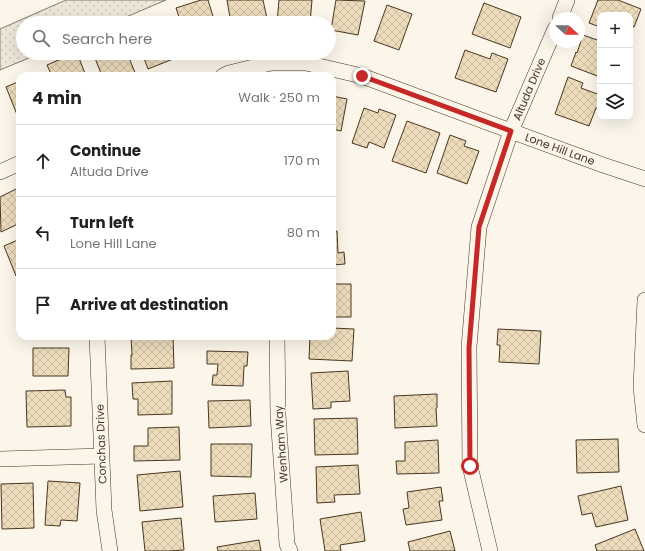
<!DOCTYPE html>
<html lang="en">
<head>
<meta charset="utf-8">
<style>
	body { margin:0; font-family:Poppins,sans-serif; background:#f6f6f6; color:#202124 }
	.controls { position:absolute; right:12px; top:12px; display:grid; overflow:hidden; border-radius:8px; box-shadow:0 4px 16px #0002 }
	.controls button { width:36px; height:36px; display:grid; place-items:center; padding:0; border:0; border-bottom:1px solid #e0e0e0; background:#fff; color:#202124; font:20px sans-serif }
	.compass { position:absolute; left:549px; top:12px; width:36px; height:36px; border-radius:50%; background:#fff; box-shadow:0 4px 16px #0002; rotate:111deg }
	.stop { position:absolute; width:12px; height:12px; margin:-9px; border:3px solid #c62828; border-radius:50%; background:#fff }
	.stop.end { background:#c62828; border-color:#fff; box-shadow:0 1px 4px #0008 }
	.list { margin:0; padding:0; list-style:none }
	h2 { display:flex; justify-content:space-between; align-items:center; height:52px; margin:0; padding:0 16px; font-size:17px }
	h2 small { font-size:13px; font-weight:400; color:#757577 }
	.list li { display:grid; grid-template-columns:26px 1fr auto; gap:12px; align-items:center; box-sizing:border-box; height:72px; padding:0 16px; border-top:1px solid #e0e0e0 }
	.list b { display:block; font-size:15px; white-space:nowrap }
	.list p { margin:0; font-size:13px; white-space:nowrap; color:#757577 }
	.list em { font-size:13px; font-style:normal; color:#757577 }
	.icon { flex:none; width:22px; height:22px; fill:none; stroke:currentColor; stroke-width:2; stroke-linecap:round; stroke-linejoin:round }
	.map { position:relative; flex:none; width:645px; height:551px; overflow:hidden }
	.search { position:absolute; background:#fff; box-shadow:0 4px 16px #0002; left:16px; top:16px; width:320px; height:44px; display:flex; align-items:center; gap:10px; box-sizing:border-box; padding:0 14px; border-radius:22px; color:#757577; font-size:15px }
	.panel { position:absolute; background:#fff; box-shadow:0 4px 16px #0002; left:16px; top:72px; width:320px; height:268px; border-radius:12px }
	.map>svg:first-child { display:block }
	.grass { fill:url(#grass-dots); stroke:#887966 }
	.building { fill:url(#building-cross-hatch); stroke:#4a3520 }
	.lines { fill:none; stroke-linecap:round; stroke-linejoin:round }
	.minor-casing { stroke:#4a3520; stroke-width:16 }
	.minor { stroke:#fbf6e9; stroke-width:15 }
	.route { stroke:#c62828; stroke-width:5 }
	.labels { text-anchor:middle; stroke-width:3; stroke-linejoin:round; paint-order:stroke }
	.street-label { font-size:11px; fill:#4a3520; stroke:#fbf6e9 }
</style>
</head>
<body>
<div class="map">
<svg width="645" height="551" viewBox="0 0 645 551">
	<defs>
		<pattern id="grass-dots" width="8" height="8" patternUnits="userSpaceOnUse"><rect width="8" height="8" fill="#ede6d9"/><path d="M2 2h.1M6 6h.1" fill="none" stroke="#cdc6ba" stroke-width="1.8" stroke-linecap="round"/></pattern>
		<pattern id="building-cross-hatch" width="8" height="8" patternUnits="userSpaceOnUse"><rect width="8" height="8" fill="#ecdcbc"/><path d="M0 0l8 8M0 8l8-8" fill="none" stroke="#ccbda1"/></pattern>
	</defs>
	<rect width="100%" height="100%" fill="#fbf6e9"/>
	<path class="grass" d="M 66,0 L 166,0 L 112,23 L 23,23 L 23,53 L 41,53 L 0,70 L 0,29 Z"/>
	<path class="building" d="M 201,0 L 208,0 L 215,23 L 181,23 L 176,8 Z
		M 227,0 L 263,0 L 268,23 L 231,23 Z
		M 279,0 L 312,0 L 310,23 L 277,23 Z
		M 336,0 L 365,1 L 358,35 L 331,30 Z
		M 598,0 L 618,0 L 641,9 L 634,27 L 630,26 L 630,15 L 600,15 L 600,27 L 589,23 Z
		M 484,3 L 521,17 L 510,48 L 472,34 Z
		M 387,5 L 412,14 L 399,50 L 374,41 Z
		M 583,35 L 600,41 L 600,77 L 571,66 L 576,52 L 577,53 Z
		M 465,50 L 490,59 L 492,53 L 508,59 L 496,92 L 455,78 Z
		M 75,53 L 77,53 L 86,76 L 52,76 L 47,65 Z
		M 93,53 L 127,53 L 136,75 L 133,76 L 102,76 Z
		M 142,53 L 177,53 L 178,57 L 148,69 Z
		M 568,77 L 583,83 L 581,88 L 600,95 L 600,109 L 596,108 L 589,126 L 555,114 Z
		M 20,81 L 20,122 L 6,87 Z
		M 332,96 L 347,99 L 341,131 L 332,129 Z
		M 364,108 L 378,113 L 379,109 L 396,115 L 384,148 L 369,142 L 367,148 L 352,143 Z
		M 407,121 L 440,133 L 426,173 L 392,161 Z
		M 450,135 L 466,141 L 464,146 L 479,151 L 467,184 L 437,173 Z
		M 20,187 L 20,223 L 1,232 L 0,197 Z
		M 337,231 L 338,253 L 344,252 L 345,264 L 332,265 L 332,232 Z
		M 20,239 L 20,274 L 16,276 L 4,246 Z
		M 332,284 L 351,284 L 351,317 L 332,317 Z
		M 332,328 L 354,329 L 352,361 L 309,359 L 310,336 L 332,336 Z
		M 498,329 L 541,331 L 539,364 L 499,362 L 500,345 L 497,345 Z
		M 131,336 L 173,336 L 174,368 L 131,369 L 131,355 L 132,355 Z
		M 203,336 L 244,336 L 244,337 L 203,338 Z
		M 33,348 L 69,348 L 68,376 L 33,376 Z
		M 207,351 L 248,352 L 247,366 L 244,366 L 243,386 L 212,385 L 213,375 L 217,375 L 218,364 L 207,364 Z
		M 348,371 L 350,401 L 331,402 L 331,408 L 313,409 L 311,373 Z
		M 172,381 L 172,414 L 138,415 L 138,399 L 133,399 L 132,383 Z
		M 65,390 L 66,397 L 71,397 L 71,426 L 27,427 L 26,391 Z
		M 437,394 L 437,408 L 436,408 L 437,426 L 395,428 L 394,396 Z
		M 250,400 L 251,426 L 209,428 L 208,401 Z
		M 357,418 L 358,454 L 315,455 L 314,419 Z
		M 179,427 L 180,460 L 134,461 L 134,446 L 148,446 L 148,428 Z
		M 618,439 L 619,472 L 577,473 L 576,440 Z
		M 438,440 L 439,473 L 397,474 L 396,461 L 405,461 L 405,442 Z
		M 211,444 L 252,444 L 251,477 L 211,476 Z
		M 358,465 L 360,494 L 334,495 L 335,502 L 317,503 L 316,467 Z
		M 180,471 L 183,507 L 140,511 L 137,475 Z
		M 48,481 L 80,483 L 77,521 L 61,520 L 60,526 L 45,525 Z
		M 33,483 L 34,528 L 2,529 L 1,484 Z
		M 621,486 L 628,520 L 596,527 L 592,513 L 582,515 L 578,496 Z
		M 441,487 L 443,501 L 439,501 L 442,520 L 406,525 L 403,509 L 409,508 L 407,492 Z
		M 255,493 L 257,519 L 215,522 L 213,496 Z
		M 361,512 L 365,541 L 340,545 L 341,551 L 325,551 L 320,519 Z
		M 181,518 L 184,550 L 169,551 L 145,551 L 142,522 Z
		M 635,529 L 644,551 L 597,551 L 595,545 Z
		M 450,531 L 455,551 L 410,551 L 408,542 Z
		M 259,540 L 261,551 L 218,551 L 217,547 Z"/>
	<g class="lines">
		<g class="minor-casing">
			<path id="minor" d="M 560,18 L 567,0
				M 223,76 L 229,73 L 271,63 L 306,63 L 362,76 L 603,165 L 645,179
				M 0,172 L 20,163
				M 645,300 L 641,387 L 645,425
				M 97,336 L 104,510 L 110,551
				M 277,336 L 278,415 L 287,544 L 290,551
				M 0,459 L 102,456
				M 490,551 L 470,466 L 469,347 L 479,227 L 511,131 L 555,29"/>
		</g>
		<use href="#minor" class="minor"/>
	</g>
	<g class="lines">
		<path class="route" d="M 362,76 L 511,131 L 479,227 L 469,348 L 470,466"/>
	</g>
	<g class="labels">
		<g class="street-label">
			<text transform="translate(529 89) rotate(-67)" y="4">Altuda Drive</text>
			<text transform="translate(560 149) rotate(20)" y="4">Lone Hill Lane</text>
			<text transform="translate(101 444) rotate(-92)" y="4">Conchas Drive</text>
			<text transform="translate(281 444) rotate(-94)" y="4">Wenham Way</text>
		</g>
	</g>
</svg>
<div class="controls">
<button>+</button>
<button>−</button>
<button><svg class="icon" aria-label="layers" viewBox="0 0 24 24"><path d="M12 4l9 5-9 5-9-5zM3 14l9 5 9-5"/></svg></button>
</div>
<svg class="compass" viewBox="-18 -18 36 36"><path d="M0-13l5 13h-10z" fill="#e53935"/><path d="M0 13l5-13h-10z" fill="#757577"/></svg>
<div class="stop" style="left:470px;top:466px"></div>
<div class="stop end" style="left:362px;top:76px"></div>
<div class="search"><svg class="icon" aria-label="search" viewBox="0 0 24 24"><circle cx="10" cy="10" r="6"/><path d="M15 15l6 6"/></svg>Search here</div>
<section class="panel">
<h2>4 min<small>Walk · 250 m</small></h2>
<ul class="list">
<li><svg class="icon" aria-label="ahead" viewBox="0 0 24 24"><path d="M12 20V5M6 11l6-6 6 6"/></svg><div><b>Continue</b><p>Altuda Drive</p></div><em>170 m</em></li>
<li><svg class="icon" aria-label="left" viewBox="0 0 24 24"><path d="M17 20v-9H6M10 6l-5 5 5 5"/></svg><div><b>Turn left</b><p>Lone Hill Lane</p></div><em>80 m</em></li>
<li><svg class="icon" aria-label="arrive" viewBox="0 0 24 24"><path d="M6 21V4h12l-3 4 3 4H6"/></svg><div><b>Arrive at destination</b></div></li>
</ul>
</section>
</div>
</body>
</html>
